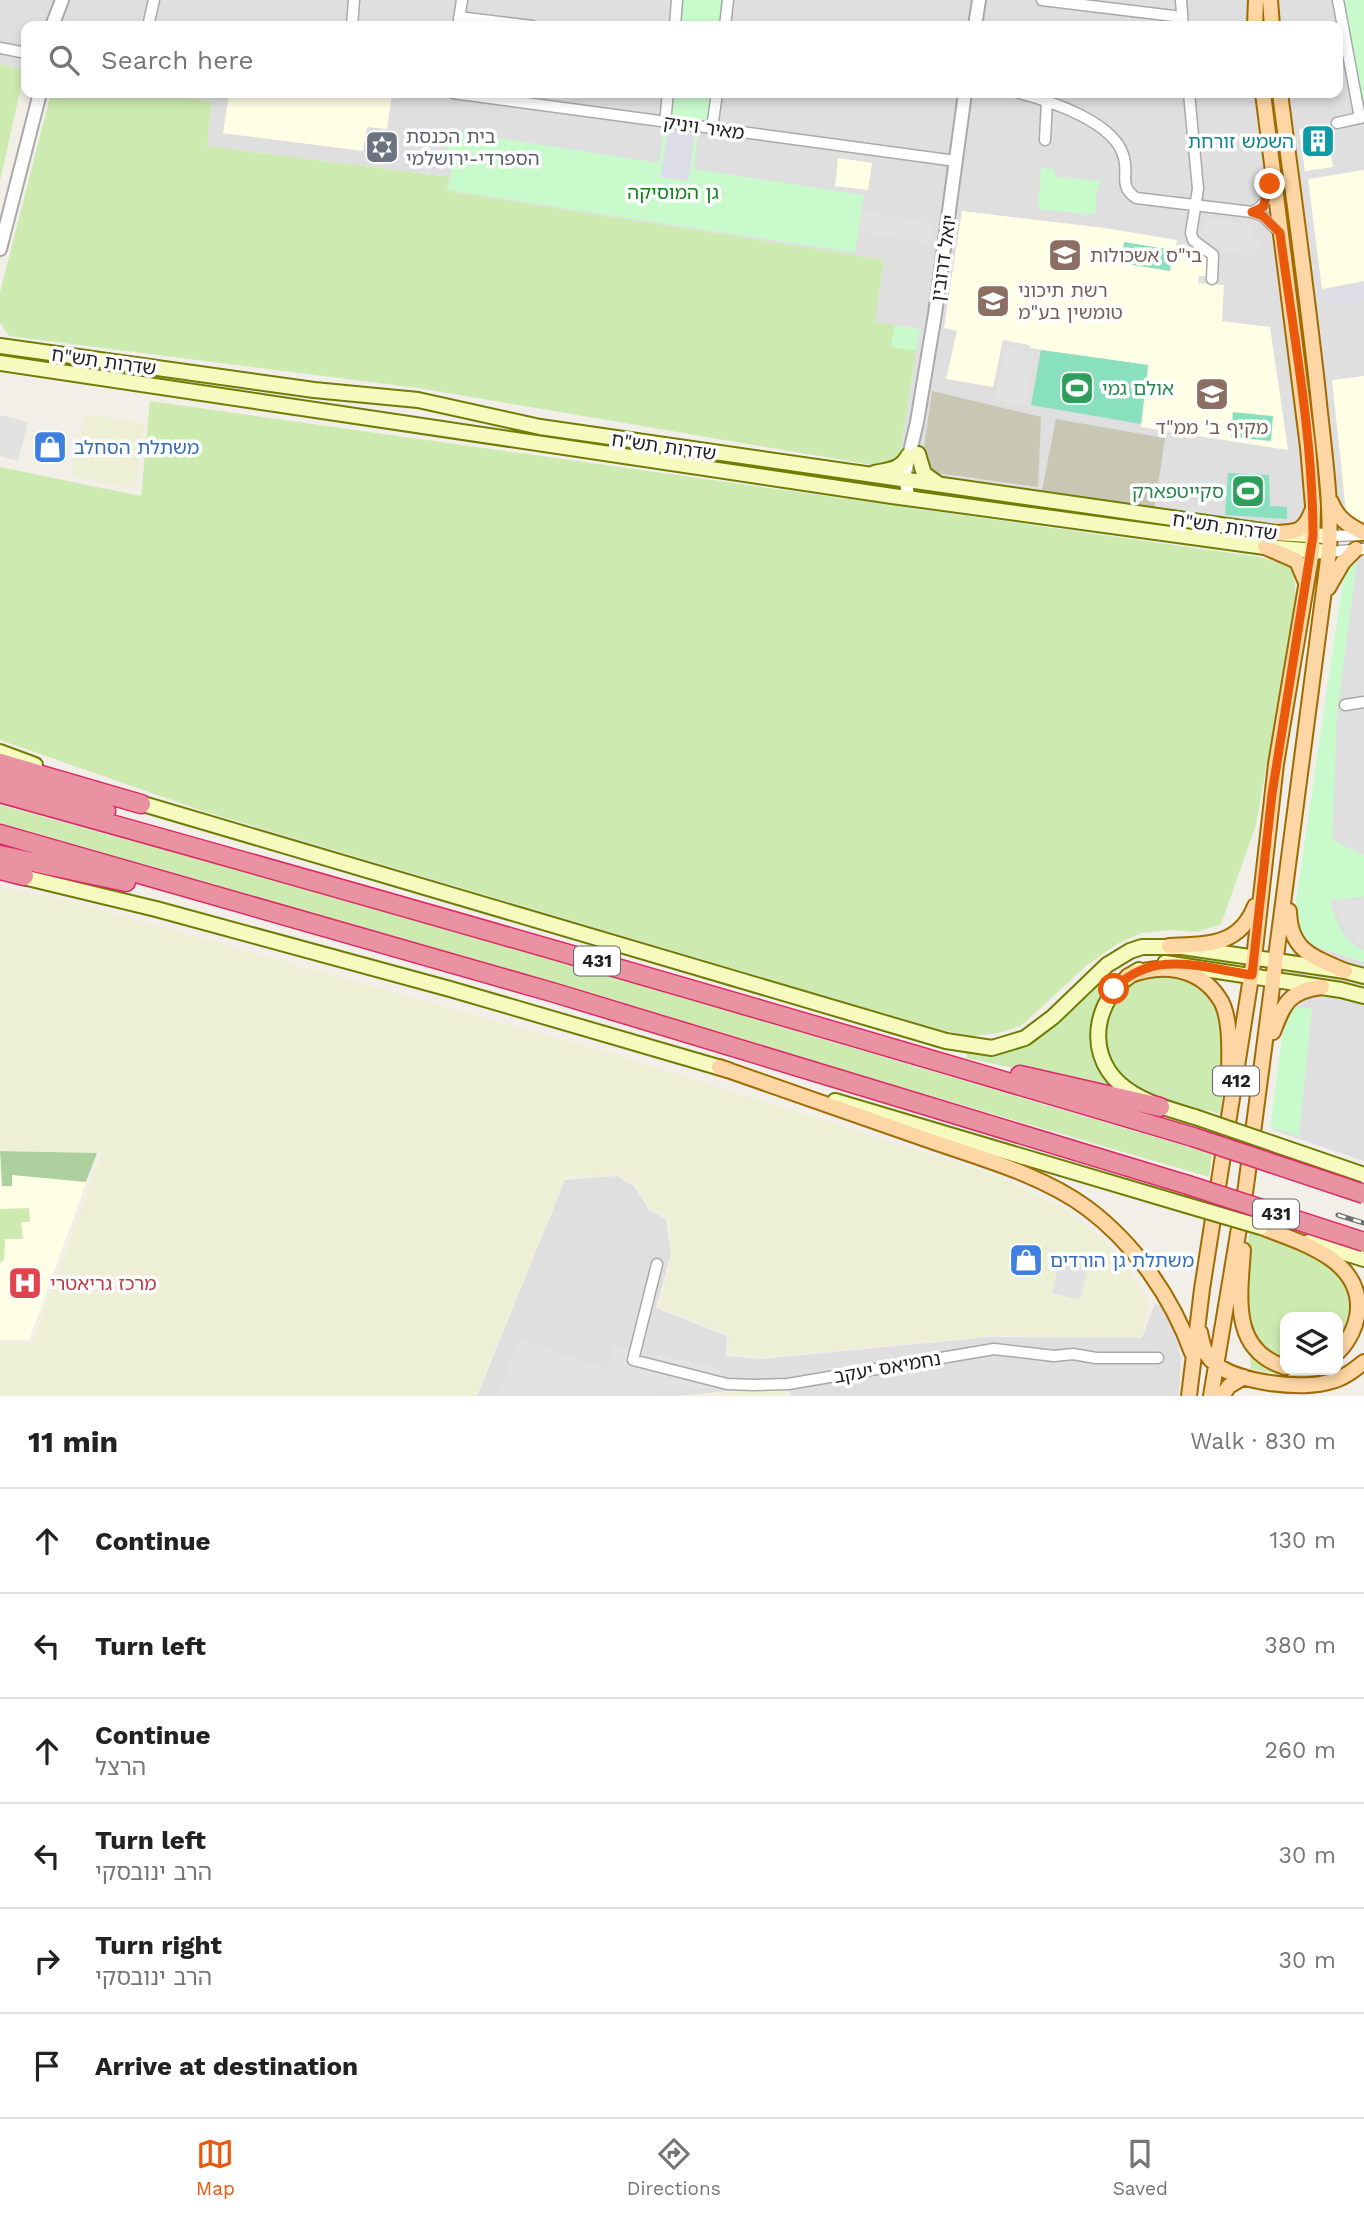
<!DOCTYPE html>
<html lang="en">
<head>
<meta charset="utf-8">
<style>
	body { margin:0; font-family:"Work Sans","Noto Sans Hebrew",sans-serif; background:#f6f6f6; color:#222 }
	.controls { position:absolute; right:21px; bottom:21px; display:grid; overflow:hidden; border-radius:14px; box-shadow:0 4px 10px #0003 }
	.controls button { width:63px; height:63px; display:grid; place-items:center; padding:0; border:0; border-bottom:2px solid #e0e0e0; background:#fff; color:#222; font:35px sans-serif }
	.stop { position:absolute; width:21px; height:21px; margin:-16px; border:5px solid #ea580c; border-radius:50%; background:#fff }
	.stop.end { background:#ea580c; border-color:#fff; box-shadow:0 2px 7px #0008 }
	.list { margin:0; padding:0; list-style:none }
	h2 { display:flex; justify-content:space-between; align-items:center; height:91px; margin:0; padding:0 28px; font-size:30px }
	h2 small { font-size:23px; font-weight:400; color:#767676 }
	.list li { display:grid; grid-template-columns:46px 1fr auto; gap:21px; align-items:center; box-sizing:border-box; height:105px; padding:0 28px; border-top:2px solid #e0e0e0 }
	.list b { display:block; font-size:26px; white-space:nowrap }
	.list p { margin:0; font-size:23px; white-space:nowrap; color:#767676 }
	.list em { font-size:23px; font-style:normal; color:#767676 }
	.icon { flex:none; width:38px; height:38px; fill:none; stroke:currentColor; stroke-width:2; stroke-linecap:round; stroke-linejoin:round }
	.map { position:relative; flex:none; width:1364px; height:1396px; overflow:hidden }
	.search { position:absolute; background:#fff; box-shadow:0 4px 10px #0003; left:21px; right:21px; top:21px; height:77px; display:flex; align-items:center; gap:18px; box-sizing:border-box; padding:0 24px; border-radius:14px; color:#767676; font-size:26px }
	.sheet { height:721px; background:#fff }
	nav { display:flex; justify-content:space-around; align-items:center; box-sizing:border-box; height:98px; border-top:2px solid #e0e0e0; background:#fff; font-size:19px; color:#767676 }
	nav a { display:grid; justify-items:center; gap:4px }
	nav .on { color:#ea580c }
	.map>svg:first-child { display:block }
	.residential { fill:#e0dfdf }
	.education { fill:#ffffe5 }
	.construction { fill:#c7c7b4 }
	.farmland { fill:#eef0d5 }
	.grass { fill:#cdebb0 }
	.forest { fill:#add19e }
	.park { fill:#c8facc }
	.pitch { fill:#88e0be }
	.parking { fill:#e2e2e2 }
	.plaza { fill:#dddde8 }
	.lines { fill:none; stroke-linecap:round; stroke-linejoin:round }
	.minor-casing { stroke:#a9a9a9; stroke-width:13 }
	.tertiary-casing { stroke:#a9a9a9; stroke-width:16 }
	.secondary-casing { stroke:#707d05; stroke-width:18 }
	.primary-casing { stroke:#a06b00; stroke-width:18 }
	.motorway-casing { stroke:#dc2a67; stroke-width:21 }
	.minor { stroke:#fff; stroke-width:10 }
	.tertiary { stroke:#fff; stroke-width:12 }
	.secondary { stroke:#f7fabf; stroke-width:14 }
	.primary { stroke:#fcd6a4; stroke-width:14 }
	.motorway { stroke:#e892a2; stroke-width:18 }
	.rail-casing { stroke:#707070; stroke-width:5 }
	.rail { stroke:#fff; stroke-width:2.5; stroke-dasharray:8; stroke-linecap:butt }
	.secondary-bridge-casing { stroke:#707d05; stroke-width:18; stroke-linecap:butt }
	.motorway-bridge-casing { stroke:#dc2a67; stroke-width:21; stroke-linecap:butt }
	.secondary-bridge { stroke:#f7fabf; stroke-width:14 }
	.motorway-bridge { stroke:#e892a2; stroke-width:18 }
	.route { stroke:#ea580c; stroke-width:9 }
	.labels { text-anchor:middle; stroke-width:7; stroke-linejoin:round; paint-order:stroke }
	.shield { fill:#fff; stroke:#646464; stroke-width:2 }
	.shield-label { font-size:18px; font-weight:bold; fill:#222 }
	.street-label { font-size:19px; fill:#222; stroke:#fff }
	.worship-label { font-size:19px; fill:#5b616d; stroke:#fff; text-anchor:start }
	.culture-label { font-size:19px; fill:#0d838f; stroke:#fff; text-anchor:end }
	.park-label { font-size:19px; fill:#0c8416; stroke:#fff }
	.education-label { font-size:19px; fill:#785e54; stroke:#fff; text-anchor:start }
	.leisure-label { font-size:19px; fill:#27864d; stroke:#fff; text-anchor:start }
	.shop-label { font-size:19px; fill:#366cbe; stroke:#fff; text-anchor:start }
	.health-label { font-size:19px; fill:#be3a42; stroke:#fff; text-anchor:start }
</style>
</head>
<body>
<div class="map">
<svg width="1364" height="1396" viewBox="0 0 1364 1396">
	<rect width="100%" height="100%" fill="#f2efe9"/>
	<path class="residential" d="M 0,0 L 1364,0 L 1364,1161 L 1273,1130 L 1301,888 L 1353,525 L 1280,528 L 897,473 L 916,352 L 891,347 L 875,322 L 884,260 L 447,191 L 449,177 L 207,146 L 212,102 L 159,93 L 1338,93 L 1338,26 L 26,26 L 26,69 L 0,64 Z
		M 617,1176 L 634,1186 L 649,1210 L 666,1219 L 671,1254 L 656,1308 L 727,1336 L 726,1356 L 761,1359 L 990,1337 L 1142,1338 L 1155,1303 L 1163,1308 L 1169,1318 L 1176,1336 L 1181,1358 L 1179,1396 L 791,1396 L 791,1393 L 781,1385 L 677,1396 L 477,1396 L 565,1180 Z"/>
	<path class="education" d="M 229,93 L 392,93 L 387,129 L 367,127 L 363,151 L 223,133 Z
		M 1327,125 L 1333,167 L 1305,171 L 1299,129 Z
		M 838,158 L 872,163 L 868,190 L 835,186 Z
		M 1364,170 L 1364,281 L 1322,289 L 1308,179 Z
		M 962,211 L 1105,228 L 1177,240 L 1176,246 L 1202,249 L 1209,255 L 1209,272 L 1206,276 L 1199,276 L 1198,283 L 1224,285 L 1222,321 L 1270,327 L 1288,450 L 1141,427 L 1148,365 L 1030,348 L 1030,345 L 1003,340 L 993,387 L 946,379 L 957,331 L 944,328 Z
		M 1364,376 L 1364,526 L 1346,512 L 1332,380 Z
		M 0,1151 L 97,1153 L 29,1340 L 0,1340 Z"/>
	<path class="construction" d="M 932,391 L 1041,417 L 1038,487 L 930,472 L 924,448 Z
		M 1056,419 L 1165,438 L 1154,512 L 1041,495 Z"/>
	<path class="farmland" d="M 85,414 L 144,423 L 136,489 L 71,476 Z
		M 0,887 L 62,899 L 617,1055 L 998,1176 L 1063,1208 L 1105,1241 L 1134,1277 L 1149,1303 L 1141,1337 L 992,1336 L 761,1357 L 727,1353 L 729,1335 L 659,1307 L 672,1255 L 668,1219 L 650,1208 L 635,1184 L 618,1174 L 565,1177 L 476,1396 L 0,1396 L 0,1343 L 32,1343 L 102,1153 L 0,1150 Z
		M 779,1387 L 789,1396 L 697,1396 Z"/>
	<path class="grass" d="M 0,64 L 25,69 L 0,181 Z
		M 51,93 L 159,93 L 212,102 L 207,146 L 449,177 L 447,191 L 884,260 L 875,322 L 895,325 L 891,347 L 916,351 L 899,461 L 872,465 L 418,388 L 9,336 L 0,322 L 0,292 Z
		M 150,401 L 1259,557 L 1293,566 L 1296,599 L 1256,825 L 1221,924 L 1197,932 L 1170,930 L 1142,933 L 1117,944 L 1086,966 L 1021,1026 L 998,1033 L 974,1036 L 941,1030 L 206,812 L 0,740 L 0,467 L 141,496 Z
		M 0,805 L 402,915 L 1212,1154 L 1209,1177 L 0,824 Z
		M 1164,974 C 1172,976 1182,976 1190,980 C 1200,986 1211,996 1217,1007 C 1228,1031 1222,1087 1221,1114 C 1189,1106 1153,1100 1126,1079 C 1097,1057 1100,1013 1124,989 C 1135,979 1150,976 1164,974 Z
		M 1102,975 L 1116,981 L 1099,1005 L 1112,1083 L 1110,1089 L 966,1058 L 968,1051 L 996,1052 Z
		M 29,1208 L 30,1222 L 21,1222 L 23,1239 L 5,1239 L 4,1260 L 0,1263 L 0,1209 Z
		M 1249,1232 L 1296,1246 L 1337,1270 L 1351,1293 L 1352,1315 L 1338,1346 L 1338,1317 L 1285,1317 L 1285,1362 C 1274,1358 1256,1347 1251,1336 C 1240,1309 1247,1262 1249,1232 Z
		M 1250,1356 C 1280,1378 1302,1370 1335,1370 C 1307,1383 1281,1375 1251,1369 Z"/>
	<path class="forest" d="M 0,1151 L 97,1153 L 86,1182 L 12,1175 L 12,1186 L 2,1186 Z"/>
	<path class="park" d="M 681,0 L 724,0 L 721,26 L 677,26 Z
		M 1344,0 L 1364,0 L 1364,109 L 1363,109 Z
		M 671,93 L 713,93 L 709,123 L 667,118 Z
		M 664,128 L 698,133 L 694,169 L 864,195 L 855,253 L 448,190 L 454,151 L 445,149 L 448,130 L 659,163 Z
		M 1041,168 L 1053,169 L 1057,177 L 1101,181 L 1097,189 L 1095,215 L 1038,209 Z
		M 895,325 L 920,329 L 916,351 L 891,347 Z
		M 1358,554 L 1337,715 L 1332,840 L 1364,855 L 1364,897 L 1330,900 C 1334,917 1344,945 1364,950 L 1364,962 L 1306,944 L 1298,935 L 1295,908 L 1344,574 Z
		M 1289,1008 L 1312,1008 L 1299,1136 L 1270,1127 L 1285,1017 Z"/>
	<path class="pitch" d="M 1124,242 L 1173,250 L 1170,271 L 1121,263 Z
		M 1041,350 L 1148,365 L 1141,424 L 1031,405 Z
		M 1233,412 L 1273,416 L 1271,441 L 1231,437 Z
		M 1228,473 L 1269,475 L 1270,506 L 1287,507 L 1287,519 L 1225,515 Z"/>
	<path class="parking" d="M 422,135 L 438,138 L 437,149 L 450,152 L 447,169 L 417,163 Z
		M 862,211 L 935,224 L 931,244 L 858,231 Z
		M 1210,220 L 1245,224 L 1251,228 L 1252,234 L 1260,244 L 1256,253 L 1253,257 L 1224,252 L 1220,245 L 1203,238 L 1201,234 L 1202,228 L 1205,221 Z
		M 1005,347 L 1034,353 L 1025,405 L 995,400 Z
		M 0,415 L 28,422 L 18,461 L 0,456 Z
		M 1364,898 L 1364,947 L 1344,928 L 1335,901 Z
		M 1060,1260 L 1088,1267 L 1080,1300 L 1052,1293 Z
		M 519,1338 L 605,1369 L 615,1346 L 721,1368 L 717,1387 L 625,1396 L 497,1396 Z"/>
	<path class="plaza" d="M 668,129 L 695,133 L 688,181 L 660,177 Z
		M 1364,284 L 1364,301 L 1326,307 L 1323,292 Z"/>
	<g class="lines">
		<g class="minor-casing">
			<path id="minor" d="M 1042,0 L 1182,17
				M 1181,0 L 1183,26
				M 1338,0 L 1360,118
				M 459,17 L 532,26
				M 148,26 L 154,0
				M 352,26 L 354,0
				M 458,26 L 462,0
				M 675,26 L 677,0
				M 725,26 L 728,0
				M 0,48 L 26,53
				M 453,93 L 956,161
				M 1019,93 C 1050,101 1116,122 1124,158 C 1129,175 1118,185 1136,198 L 1252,212 L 1263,216 L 1279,232
				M 1189,93 L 1198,189 L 1191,233 L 1193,240 L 1213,255 L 1212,279
				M 665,122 L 668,93
				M 1337,123 L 1364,117
				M 712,128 L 717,93
				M 1045,140 L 1047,100
				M 1252,212 C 1266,206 1268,197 1270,182
				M 1330,536 L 1363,535
				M 1329,552 L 1364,549
				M 1345,705 L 1364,702
				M 657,1264 L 633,1360 L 727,1384 L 753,1385 L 788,1384 L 994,1349 L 1054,1356 L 1073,1354 L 1096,1358 L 1158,1358"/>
		</g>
		<g class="tertiary-casing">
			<path id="tertiary" d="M 52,26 L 62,0
				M 975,26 L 979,0
				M 0,249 L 40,93
				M 908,497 L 905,473 L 917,422 L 935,314 L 965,93"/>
		</g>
		<g class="secondary-casing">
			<path id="secondary" d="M 0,346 L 314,390 L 418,400 L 540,427 L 1276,533 L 1325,536
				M 0,363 L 892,496 L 1265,547 L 1329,552
				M 918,454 L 924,474 L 937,483
				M 874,473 C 888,470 901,470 908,456
				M 0,752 L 35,765
				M 133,801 L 946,1041 L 992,1048 L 1025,1038 L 1053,1017 L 1107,965 L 1130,951 L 1142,947 L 1182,947 L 1345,971 L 1364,976
				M 15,875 L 156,909 L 450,989 L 728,1070
				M 1165,963 L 1341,990 L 1364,996
				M 1139,970 C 1097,992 1082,1050 1120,1084 C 1140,1102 1169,1109 1195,1117
				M 835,1101 L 1186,1205
				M 1309,1242 L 1364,1259"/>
		</g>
		<g class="primary-casing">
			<path id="primary" d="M 1270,0 L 1272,26
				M 1255,26 L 1256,0
				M 1331,502 C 1337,518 1349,526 1364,533
				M 1276,533 C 1297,532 1304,532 1312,511
				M 1265,547 L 1297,561 L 1305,580
				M 1328,588 L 1343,562 L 1356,549
				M 1289,911 C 1290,951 1313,957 1345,971
				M 1169,946 C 1206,944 1239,947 1255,906
				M 1128,976 C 1160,963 1198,966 1219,998 C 1232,1016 1229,1056 1229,1078
				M 1273,1032 C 1284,1003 1289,991 1322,987
				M 719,1067 C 789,1092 860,1116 931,1141 C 983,1159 1042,1175 1087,1208 C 1135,1244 1172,1297 1192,1353
				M 1261,1227 C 1299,1242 1360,1258 1358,1309 C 1357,1325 1349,1341 1338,1352
				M 1243,1250 C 1240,1296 1230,1350 1285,1367
				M 1200,1332 C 1202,1342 1204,1353 1212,1361 C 1235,1383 1303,1391 1332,1381 C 1344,1378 1354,1370 1364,1362
				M 1189,1396 L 1202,1289 L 1254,958 L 1276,764 L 1312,551 L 1313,506 L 1308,447 L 1263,93
				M 1211,1396 L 1246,1186 L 1329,552 C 1332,499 1323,446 1318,393 C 1307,293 1293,193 1280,93
				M 1222,1396 L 1229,1386 L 1244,1377"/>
		</g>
		<g class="motorway-casing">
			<path id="motorway" d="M 0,763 L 141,804
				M 0,777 L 106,811
				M 0,793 C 399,904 796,1019 1193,1137
				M 0,834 L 555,993 L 1188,1185
				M 0,855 L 126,882
				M 0,870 L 24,876
				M 1020,1075 L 1160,1107"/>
		</g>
		<use href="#minor" class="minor"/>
		<use href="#tertiary" class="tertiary"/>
		<use href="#secondary" class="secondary"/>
		<use href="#primary" class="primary"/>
		<use href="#motorway" class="motorway"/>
		<g class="rail-casing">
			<path id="rail" d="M 1338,1215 L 1364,1223"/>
		</g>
		<use href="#rail" class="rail"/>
		<g class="secondary-bridge-casing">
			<path id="secondary-bridge" d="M 1195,1117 L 1364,1175
				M 1186,1205 L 1261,1227"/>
		</g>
		<g class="motorway-bridge-casing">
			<path id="motorway-bridge" d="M 1193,1137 L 1364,1194
				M 1188,1185 L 1364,1242"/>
		</g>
		<use href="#secondary-bridge" class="secondary-bridge"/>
		<use href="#motorway-bridge" class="motorway-bridge"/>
	</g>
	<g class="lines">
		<path class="route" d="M 1114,989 C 1154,948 1202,968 1252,975 L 1272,794 L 1313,536 C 1313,435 1293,333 1280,233 L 1263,216 L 1252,212 L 1263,207 L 1270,184"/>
	</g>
	<defs>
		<g id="building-square" transform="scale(1.75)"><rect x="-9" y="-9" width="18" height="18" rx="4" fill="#0f9aa8" stroke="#fff"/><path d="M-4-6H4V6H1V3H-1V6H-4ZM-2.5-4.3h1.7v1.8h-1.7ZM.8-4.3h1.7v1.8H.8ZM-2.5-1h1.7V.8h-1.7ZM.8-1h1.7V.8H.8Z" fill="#fff"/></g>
		<g id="synagogue-square" transform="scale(1.75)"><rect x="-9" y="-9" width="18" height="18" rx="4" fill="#6b7280" stroke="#fff"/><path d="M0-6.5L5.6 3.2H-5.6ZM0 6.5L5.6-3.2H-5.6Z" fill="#fff"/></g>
		<g id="school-square" transform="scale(1.75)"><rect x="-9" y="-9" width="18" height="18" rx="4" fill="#8d6e63" stroke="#fff"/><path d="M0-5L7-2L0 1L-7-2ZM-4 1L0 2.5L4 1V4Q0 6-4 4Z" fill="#fff"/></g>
		<g id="stadium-square" transform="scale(1.75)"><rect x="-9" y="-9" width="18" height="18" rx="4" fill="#2e9e5b" stroke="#fff"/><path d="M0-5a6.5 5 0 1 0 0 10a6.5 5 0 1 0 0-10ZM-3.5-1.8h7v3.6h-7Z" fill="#fff"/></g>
		<g id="shop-square" transform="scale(1.75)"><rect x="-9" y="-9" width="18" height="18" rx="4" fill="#3f7fe0" stroke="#fff"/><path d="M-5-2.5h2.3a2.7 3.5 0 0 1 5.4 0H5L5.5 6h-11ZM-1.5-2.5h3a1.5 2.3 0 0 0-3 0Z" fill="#fff"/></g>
		<g id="hospital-square" transform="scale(1.75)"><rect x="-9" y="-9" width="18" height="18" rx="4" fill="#e0444e" stroke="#fff"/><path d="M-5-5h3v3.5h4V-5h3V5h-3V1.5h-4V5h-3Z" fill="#fff"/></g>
	</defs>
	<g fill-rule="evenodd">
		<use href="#building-square" x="1318" y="141"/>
		<use href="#synagogue-square" x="382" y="147"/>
		<use href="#school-square" x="1065" y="255"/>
		<use href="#school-square" x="993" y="301"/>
		<use href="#stadium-square" x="1077" y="388"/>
		<use href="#school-square" x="1212" y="394"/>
		<use href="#shop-square" x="50" y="447"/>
		<use href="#stadium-square" x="1248" y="491"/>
		<use href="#shop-square" x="1026" y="1260"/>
		<use href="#hospital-square" x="25" y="1283"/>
	</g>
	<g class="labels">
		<g class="shield">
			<rect x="574" y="946.5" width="46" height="29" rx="5"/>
			<rect x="1213" y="1066.5" width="46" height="29" rx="5"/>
			<rect x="1253" y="1199.5" width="46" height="29" rx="5"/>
		</g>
		<g class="shield-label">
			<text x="597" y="967">431</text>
			<text x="1236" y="1087">412</text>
			<text x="1276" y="1220">431</text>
		</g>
		<g class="street-label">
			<text transform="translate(704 127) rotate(8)" y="7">מאיר ויניק</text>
			<text transform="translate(943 258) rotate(-82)" y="7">יואל דרובין</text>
			<text transform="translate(104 361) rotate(8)" y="7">שדרות תש"ח</text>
			<text transform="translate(664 446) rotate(8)" y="7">שדרות תש"ח</text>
			<text transform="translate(1225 526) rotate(8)" y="7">שדרות תש"ח</text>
			<text transform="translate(887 1367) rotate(-10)" y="7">נחמיאס יעקב</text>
		</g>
		<g class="worship-label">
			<text x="406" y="143">בית הכנסת<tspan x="406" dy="22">הספרדי-ירושלמי</tspan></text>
		</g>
		<g class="culture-label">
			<text x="1294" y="148">השמש זורחת</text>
		</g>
		<g class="park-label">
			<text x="673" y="199">גן המוסיקה</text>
		</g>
		<g class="education-label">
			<text x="1090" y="262">בי"ס אשכולות</text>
			<text x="1018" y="297">רשת תיכוני<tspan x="1018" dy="22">טומשין בע"מ</tspan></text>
			<text x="1212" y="434" text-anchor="middle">מקיף ב' ממ"ד</text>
		</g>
		<g class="leisure-label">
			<text x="1102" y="395">אולם גמי</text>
			<text x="1224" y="498" text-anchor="end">סקייטפארק</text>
		</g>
		<g class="shop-label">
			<text x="74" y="454">משתלת הסחלב</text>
			<text x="1050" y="1267">משתלת גן הורדים</text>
		</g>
		<g class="health-label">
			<text x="50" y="1290">מרכז גריאטרי</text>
		</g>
	</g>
</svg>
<div class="controls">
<button><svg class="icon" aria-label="layers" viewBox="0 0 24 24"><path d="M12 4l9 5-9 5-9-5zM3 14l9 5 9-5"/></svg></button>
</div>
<div class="stop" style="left:1114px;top:989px"></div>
<div class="stop end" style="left:1270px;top:184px"></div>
<div class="search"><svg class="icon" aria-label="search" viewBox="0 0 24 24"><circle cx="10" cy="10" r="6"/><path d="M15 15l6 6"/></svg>Search here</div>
</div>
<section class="sheet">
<h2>11 min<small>Walk · 830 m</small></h2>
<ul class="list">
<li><svg class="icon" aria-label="ahead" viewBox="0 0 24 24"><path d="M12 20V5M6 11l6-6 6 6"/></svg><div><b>Continue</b></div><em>130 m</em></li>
<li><svg class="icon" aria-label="left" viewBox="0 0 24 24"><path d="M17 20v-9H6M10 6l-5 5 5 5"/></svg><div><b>Turn left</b></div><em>380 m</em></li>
<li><svg class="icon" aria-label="ahead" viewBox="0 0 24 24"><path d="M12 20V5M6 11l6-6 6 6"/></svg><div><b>Continue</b><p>הרצל</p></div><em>260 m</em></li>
<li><svg class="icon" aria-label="left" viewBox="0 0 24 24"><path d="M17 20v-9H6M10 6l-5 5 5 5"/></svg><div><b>Turn left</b><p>הרב ינובסקי</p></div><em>30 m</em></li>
<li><svg class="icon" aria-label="right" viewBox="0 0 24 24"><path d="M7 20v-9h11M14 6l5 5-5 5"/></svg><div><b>Turn right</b><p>הרב ינובסקי</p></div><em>30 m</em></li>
<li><svg class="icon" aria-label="arrive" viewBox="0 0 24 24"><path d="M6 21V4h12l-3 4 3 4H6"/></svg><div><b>Arrive at destination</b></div></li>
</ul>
</section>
<nav>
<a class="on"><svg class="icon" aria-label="map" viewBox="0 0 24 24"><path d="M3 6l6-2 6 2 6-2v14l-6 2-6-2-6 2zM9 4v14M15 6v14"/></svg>Map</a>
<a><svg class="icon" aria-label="directions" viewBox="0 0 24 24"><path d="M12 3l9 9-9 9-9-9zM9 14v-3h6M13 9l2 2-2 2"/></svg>Directions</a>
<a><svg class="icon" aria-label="saved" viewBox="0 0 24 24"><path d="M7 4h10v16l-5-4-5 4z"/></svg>Saved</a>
</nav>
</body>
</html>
